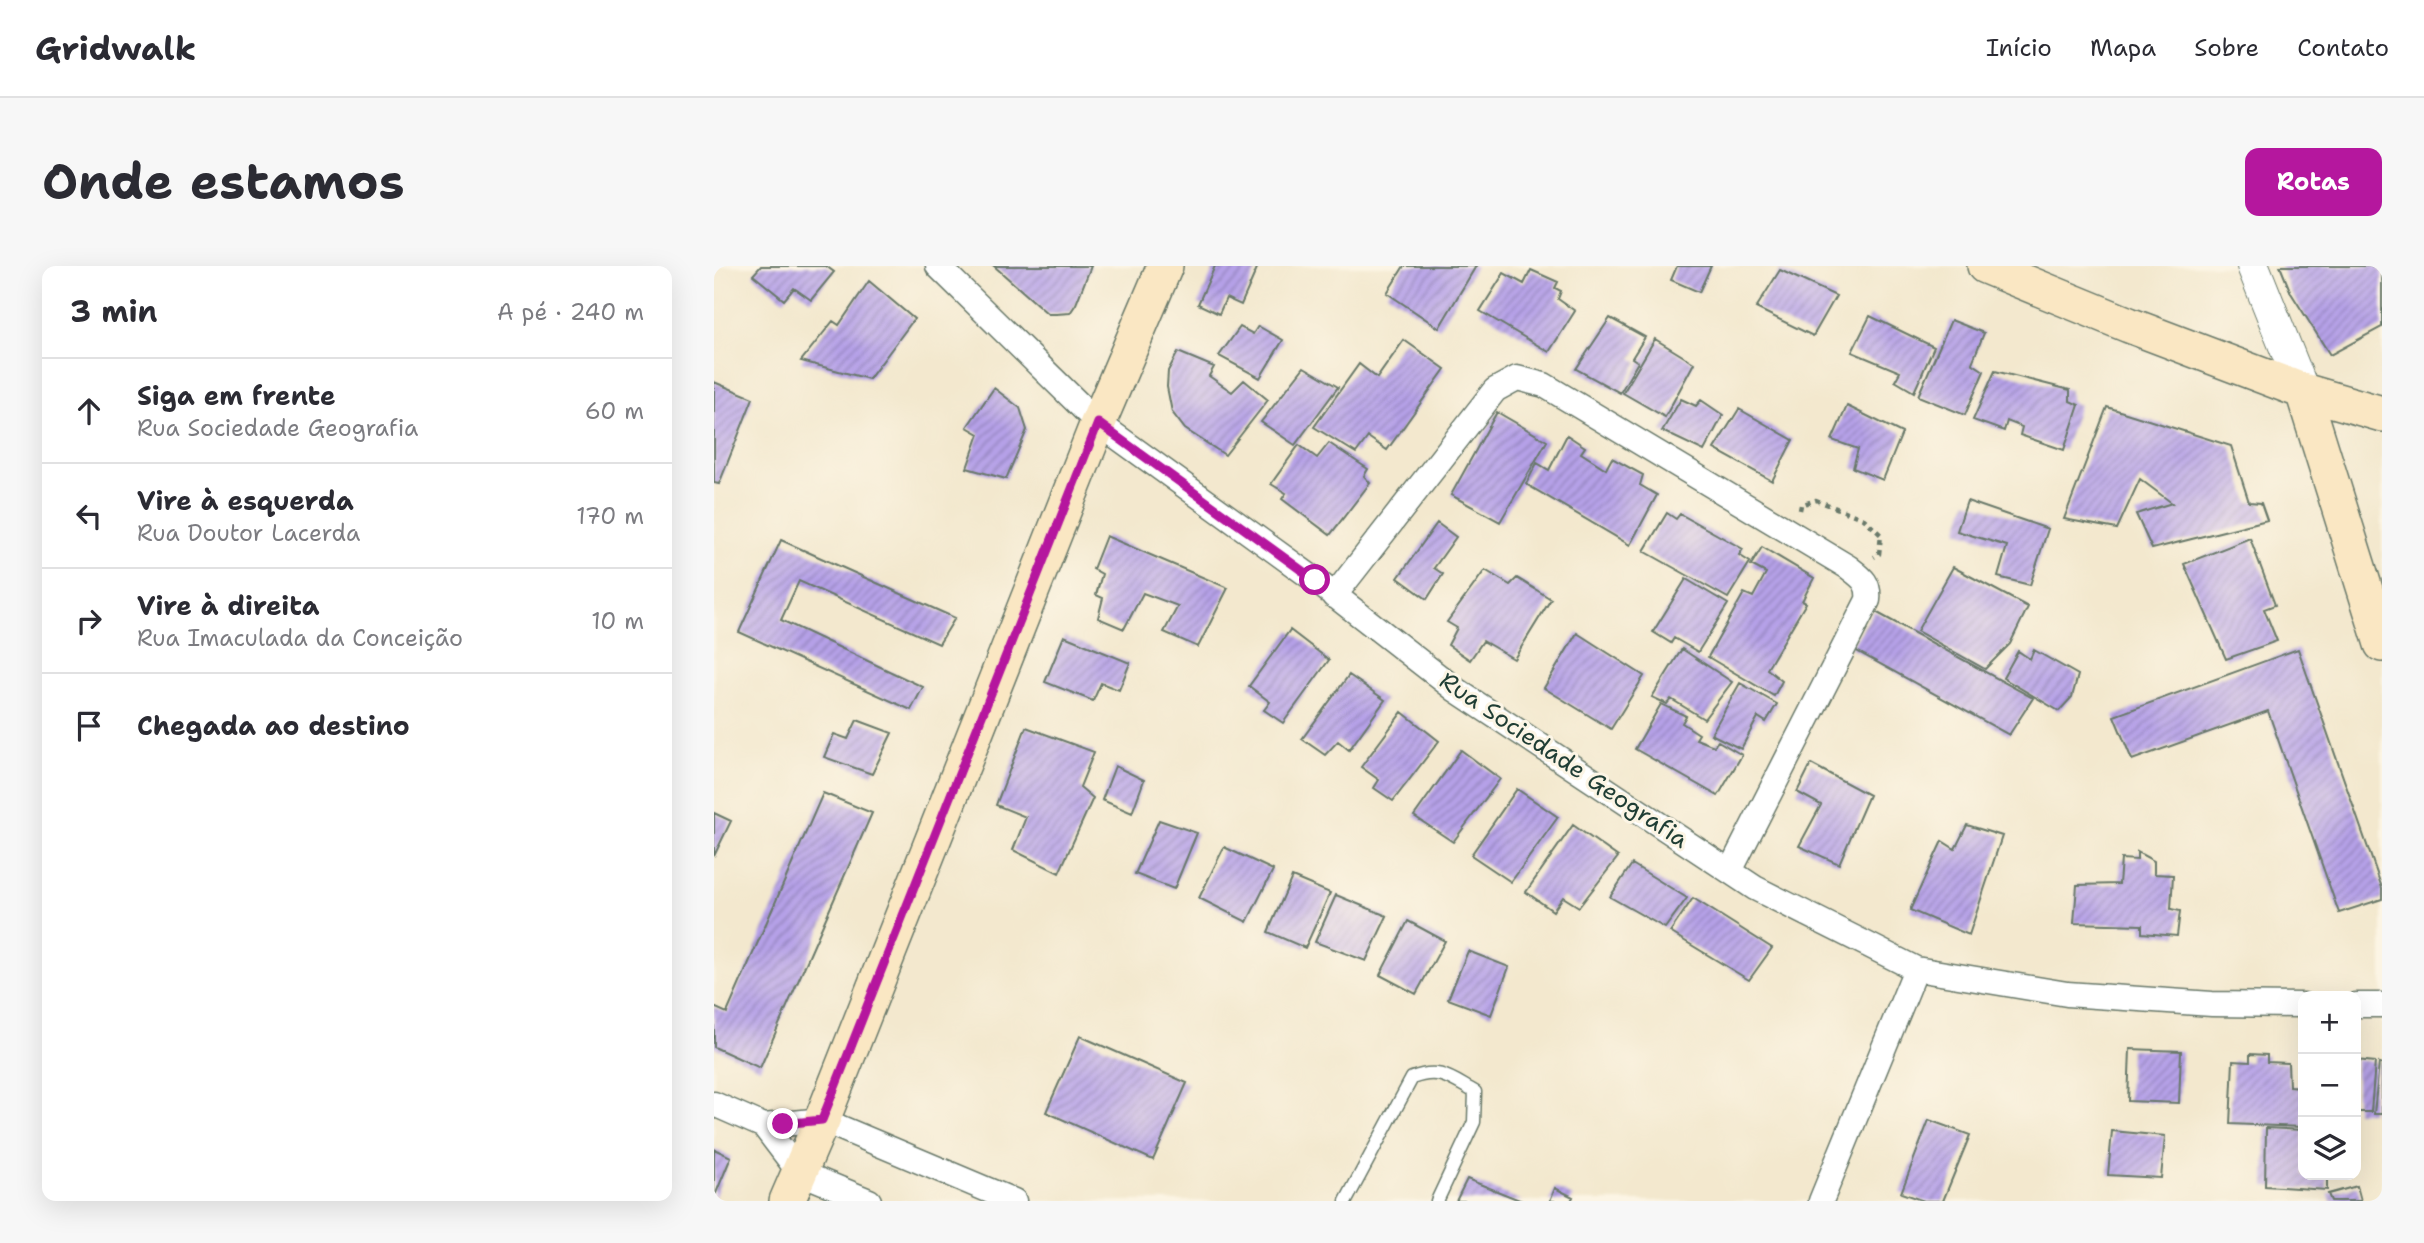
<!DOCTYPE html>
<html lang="pt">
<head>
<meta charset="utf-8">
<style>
	body { margin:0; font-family:"Shantell Sans",sans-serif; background:#f7f7f7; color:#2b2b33 }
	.controls { position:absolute; right:21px; bottom:21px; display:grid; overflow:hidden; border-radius:14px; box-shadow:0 7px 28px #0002 }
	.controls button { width:63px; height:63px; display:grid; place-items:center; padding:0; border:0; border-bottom:2px solid #e1e1e2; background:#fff; color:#2b2b33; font:35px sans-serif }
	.stop { position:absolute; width:21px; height:21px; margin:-16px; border:5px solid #b5179e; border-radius:50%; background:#fff }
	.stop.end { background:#b5179e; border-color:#fff; box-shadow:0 2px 7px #0008 }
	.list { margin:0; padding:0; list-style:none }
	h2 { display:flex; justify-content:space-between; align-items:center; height:91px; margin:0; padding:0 28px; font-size:30px }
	h2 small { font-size:23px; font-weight:400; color:#7c7c81 }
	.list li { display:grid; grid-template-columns:46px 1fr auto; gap:21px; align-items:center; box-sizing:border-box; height:105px; padding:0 28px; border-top:2px solid #e1e1e2 }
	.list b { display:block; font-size:26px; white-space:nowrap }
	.list p { margin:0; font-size:23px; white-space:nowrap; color:#7c7c81 }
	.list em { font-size:23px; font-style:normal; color:#7c7c81 }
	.icon { flex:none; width:38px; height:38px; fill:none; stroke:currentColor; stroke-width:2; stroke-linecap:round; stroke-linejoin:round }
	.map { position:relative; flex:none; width:1668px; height:935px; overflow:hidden; border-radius:14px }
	header { display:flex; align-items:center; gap:42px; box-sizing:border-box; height:98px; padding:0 35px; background:#fff; border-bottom:2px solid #e1e1e2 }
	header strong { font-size:33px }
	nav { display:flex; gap:38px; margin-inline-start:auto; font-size:24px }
	.intro { display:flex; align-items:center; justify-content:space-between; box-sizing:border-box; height:168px; padding:0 42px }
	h1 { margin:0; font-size:49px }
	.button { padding:18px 32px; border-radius:14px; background:#b5179e; color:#fff; font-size:24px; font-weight:700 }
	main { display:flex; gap:42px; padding:0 42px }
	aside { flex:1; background:#fff; border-radius:14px; box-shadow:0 7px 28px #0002 }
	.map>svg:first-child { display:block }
	.building { fill:url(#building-hatch) }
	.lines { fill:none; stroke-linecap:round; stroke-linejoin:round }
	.service-casing { stroke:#69796a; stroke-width:15 }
	.minor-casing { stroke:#69796a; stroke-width:27 }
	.tertiary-casing { stroke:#69796a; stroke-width:34 }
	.secondary-casing { stroke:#69796a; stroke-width:38 }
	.path { stroke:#69796a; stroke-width:4.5; stroke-dasharray:5 5; stroke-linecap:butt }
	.service { stroke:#fff; stroke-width:12 }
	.minor { stroke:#fff; stroke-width:24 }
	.tertiary { stroke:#fff; stroke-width:32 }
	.secondary { stroke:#fae7c3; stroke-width:35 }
	.route { stroke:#b5179e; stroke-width:9 }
	.labels { text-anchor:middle; stroke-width:6; stroke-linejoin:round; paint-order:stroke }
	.street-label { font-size:24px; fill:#1f3d34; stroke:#fcf5e5 }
</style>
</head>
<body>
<header>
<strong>Gridwalk</strong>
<nav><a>Início</a><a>Mapa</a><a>Sobre</a><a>Contato</a></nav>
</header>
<div class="intro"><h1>Onde estamos</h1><a class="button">Rotas</a></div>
<main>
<aside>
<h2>3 min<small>A pé · 240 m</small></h2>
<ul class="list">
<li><svg class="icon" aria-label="ahead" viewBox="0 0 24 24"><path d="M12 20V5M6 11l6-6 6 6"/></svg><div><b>Siga em frente</b><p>Rua Sociedade Geografia</p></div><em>60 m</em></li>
<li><svg class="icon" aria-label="left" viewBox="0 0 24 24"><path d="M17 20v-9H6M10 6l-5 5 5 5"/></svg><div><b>Vire à esquerda</b><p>Rua Doutor Lacerda</p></div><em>170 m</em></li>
<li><svg class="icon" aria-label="right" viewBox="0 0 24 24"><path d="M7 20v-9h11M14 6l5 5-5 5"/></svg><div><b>Vire à direita</b><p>Rua Imaculada da Conceição</p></div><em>10 m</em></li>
<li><svg class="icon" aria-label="arrive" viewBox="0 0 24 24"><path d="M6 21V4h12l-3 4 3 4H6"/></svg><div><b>Chegada ao destino</b></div></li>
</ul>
</aside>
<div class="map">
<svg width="1668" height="935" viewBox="0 0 1668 935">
	<defs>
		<pattern id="building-hatch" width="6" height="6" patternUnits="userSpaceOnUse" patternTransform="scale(1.75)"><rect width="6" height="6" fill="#b6a1e8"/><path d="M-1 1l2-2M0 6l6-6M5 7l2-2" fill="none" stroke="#9384bd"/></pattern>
	</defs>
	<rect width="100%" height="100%" fill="#fcf5e5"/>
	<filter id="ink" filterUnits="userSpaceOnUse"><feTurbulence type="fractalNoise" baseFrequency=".0143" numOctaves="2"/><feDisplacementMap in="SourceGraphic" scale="14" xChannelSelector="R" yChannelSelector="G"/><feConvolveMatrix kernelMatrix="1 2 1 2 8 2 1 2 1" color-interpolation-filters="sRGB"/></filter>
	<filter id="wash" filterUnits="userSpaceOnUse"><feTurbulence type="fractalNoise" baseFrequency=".00686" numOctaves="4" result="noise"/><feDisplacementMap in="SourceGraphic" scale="28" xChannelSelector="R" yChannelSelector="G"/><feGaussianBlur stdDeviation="1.57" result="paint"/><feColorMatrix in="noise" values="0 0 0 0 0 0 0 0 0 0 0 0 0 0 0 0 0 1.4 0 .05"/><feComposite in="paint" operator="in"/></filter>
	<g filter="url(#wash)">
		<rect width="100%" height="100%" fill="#f3e8ce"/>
		<g id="blocks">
			<path class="building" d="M 47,0 L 112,0 L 120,6 L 97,34 L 80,22 L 70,34 L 39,9 Z
				M 280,0 L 377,0 L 362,38 L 356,47 L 342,48 L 334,48 Z
				M 501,0 L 544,0 L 527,39 L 512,32 L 505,48 L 484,38 Z
				M 690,0 L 762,0 L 725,62 L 673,27 Z
				M 963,0 L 997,0 L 985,26 L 957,14 Z
				M 1566,0 L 1664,0 L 1668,7 L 1668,61 L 1616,89 L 1577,27 Z
				M 817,4 L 844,16 L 841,22 L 847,25 L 844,33 L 861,45 L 835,86 L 766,45 L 790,7 L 810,18 Z
				M 1066,4 L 1122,30 L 1099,70 L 1042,42 Z
				M 155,15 L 200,53 L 155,113 L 87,95 L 119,55 L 125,59 Z
				M 1156,50 L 1220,81 L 1200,126 L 1181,115 L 1186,106 L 1138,86 Z
				M 896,52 L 931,71 L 918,92 L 924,96 L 906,127 L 862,103 Z
				M 1237,54 L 1270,67 L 1258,97 L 1270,105 L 1251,149 L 1204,130 Z
				M 544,60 L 569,74 L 546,112 L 505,90 L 526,61 L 539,68 Z
				M 941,73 L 980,97 L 951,151 L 909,127 Z
				M 690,74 L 731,103 L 673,184 L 654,171 L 642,187 L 600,161 L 645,98 L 663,112 Z
				M 464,86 L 500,101 L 495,110 L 518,126 L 530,114 L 554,134 L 511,189 L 471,163 L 458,146 L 453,121 L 454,105 Z
				M 590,101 L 624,121 L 581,179 L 547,156 Z
				M 1281,105 L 1356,124 L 1356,135 L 1365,139 L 1350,184 L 1306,169 L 1308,161 L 1293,155 L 1290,165 L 1259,154 Z
				M 0,116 L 39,132 L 5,218 L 0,217 Z
				M 280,122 L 306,142 L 313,164 L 292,213 L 253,202 L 265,168 L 253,161 Z
				M 967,133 L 982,140 L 987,134 L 1009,149 L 990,185 L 948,165 Z
				M 1133,140 L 1188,167 L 1169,214 L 1139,202 L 1144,183 L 1118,174 Z
				M 1393,141 L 1517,180 L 1535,236 L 1547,237 L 1553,254 L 1438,283 L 1422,248 L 1458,237 L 1426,213 L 1403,263 L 1350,253 Z
				M 1025,143 L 1079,174 L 1058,215 L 1000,183 Z
				M 783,146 L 833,175 L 786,256 L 737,229 Z
				M 853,169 L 871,181 L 867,187 L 892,203 L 898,192 L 929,209 L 926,219 L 943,229 L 916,279 L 812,218 L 823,197 L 835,204 Z
				M 615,177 L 654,203 L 650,210 L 656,217 L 616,269 L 568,233 L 572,227 L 557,218 L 585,179 L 603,192 Z
				M 1253,235 L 1334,263 L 1316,319 L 1284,311 L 1293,280 L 1243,265 Z
				M 953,247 L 962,253 L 966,248 L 1029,283 L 1025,289 L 1036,296 L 1014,332 L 930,285 Z
				M 723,257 L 742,271 L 720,302 L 729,308 L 713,333 L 684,312 Z
				M 392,270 L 514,322 L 484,381 L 450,366 L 464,340 L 429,327 L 410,363 L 384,352 L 389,332 L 382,329 L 388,308 L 379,303 Z
				M 1536,272 L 1561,339 L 1550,343 L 1563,375 L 1512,393 L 1470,298 Z
				M 67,274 L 241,352 L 225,378 L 85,315 L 67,354 L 209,421 L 197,444 L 25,366 Z
				M 1048,281 L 1100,312 L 1088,335 L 1092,337 L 1053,403 L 1068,415 L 1060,430 L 994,391 L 1030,327 L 1039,331 L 1052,307 L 1037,299 Z
				M 1239,301 L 1314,341 L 1296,378 L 1271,403 L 1203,365 Z
				M 771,304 L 796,319 L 803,312 L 837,333 L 800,393 L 769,375 L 756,394 L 734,379 L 743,362 L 733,356 Z
				M 972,313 L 1014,338 L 984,386 L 960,372 L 957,377 L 939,366 Z
				M 1160,345 L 1319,432 L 1295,469 L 1137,382 Z
				M 576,364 L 615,394 L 569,457 L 550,444 L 556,436 L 535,420 Z
				M 863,367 L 930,410 L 897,463 L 830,422 Z
				M 350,370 L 416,397 L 405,424 L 387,417 L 379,435 L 331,416 Z
				M 968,383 L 1018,416 L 990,453 L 957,433 L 953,438 L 938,431 Z
				M 1584,383 L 1668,622 L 1668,633 L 1625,647 L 1554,445 L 1418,494 L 1400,450 Z
				M 1320,384 L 1364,409 L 1358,431 L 1345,445 L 1289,412 L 1304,385 L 1316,393 Z
				M 635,409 L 671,434 L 635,484 L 624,475 L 611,489 L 588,473 Z
				M 1026,417 L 1063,438 L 1052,456 L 1044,451 L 1027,483 L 997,468 Z
				M 947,438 L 972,450 L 968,457 L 985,468 L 982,473 L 1000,480 L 1004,475 L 1028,489 L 1004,530 L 921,483 Z
				M 688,446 L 725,475 L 679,535 L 660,522 L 665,514 L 647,501 Z
				M 143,454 L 178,467 L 158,508 L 110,491 L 120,468 L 134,473 Z
				M 312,461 L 380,486 L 366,521 L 379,532 L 345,607 L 299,584 L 312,551 L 282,539 Z
				M 747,484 L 786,513 L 739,576 L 700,550 Z
				M 1097,498 L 1155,529 L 1125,598 L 1085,580 L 1107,539 L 1083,526 Z
				M 401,500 L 430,514 L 418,547 L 388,534 Z
				M 803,523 L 844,551 L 797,616 L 757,589 Z
				M 109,527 L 158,547 L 46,802 L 0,781 L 0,741 L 13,747 Z
				M 0,547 L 17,555 L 0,590 Z
				M 445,554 L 483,567 L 460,623 L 421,608 Z
				M 859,559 L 904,591 L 865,641 L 849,631 L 839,645 L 812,626 Z
				M 1253,559 L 1288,570 L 1255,669 L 1196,644 L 1228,575 L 1241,583 Z
				M 510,581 L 559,604 L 533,656 L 485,632 Z
				M 1423,586 L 1440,595 L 1440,608 L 1459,609 L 1457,643 L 1466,645 L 1463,670 L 1428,667 L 1428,659 L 1360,657 L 1363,619 L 1405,618 L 1407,593 L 1423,594 Z
				M 918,598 L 973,632 L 951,662 L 896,631 Z
				M 578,611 L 616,627 L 591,682 L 554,666 Z
				M 622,629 L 673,650 L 652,695 L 601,676 Z
				M 979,632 L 1058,682 L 1035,714 L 956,666 Z
				M 694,655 L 731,675 L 702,728 L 666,709 Z
				M 754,685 L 795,701 L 777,749 L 734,733 Z
				M 366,770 L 473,817 L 439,894 L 332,846 Z
				M 1416,783 L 1467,785 L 1465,837 L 1414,835 Z
				M 1536,788 L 1553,789 L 1553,796 L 1574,797 L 1575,820 L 1589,821 L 1589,861 L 1516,858 L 1519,795 L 1536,796 Z
				M 1642,794 L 1661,796 L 1657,846 L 1642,846 Z
				M 1665,797 L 1668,798 L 1668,848 L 1660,848 Z
				M 1215,854 L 1256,869 L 1229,935 L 1210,935 L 1187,927 Z
				M 1552,862 L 1589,864 L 1589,909 L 1613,909 L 1613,924 L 1551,920 Z
				M 1398,865 L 1451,870 L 1447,912 L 1394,909 Z
				M 0,883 L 17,891 L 0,932 Z
				M 753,913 L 808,935 L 742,935 Z
				M 1643,920 L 1647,935 L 1617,935 L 1614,928 Z
				M 841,922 L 859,931 L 857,935 L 836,935 Z"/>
		</g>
	</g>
	<g filter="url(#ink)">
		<use href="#blocks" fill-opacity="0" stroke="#69796a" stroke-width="2"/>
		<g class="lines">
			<g class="service-casing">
				<path id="service" d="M 632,935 L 698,812 C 726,801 737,813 761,826 L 760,856 L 723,935"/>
			</g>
			<g class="minor-casing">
				<path id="minor" d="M 224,0 L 384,157 L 601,314 L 742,424 L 1041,622 L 1202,703 L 1353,728 L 1498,738 L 1589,739
					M 620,330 L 781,124 L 803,112 L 830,119 L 1134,301 C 1147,311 1156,316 1154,334 L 1016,605
					M 1642,739 L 1668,739
					M 0,838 L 50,860 L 108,854 L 300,935
					M 50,860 L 85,906 L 155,935
					M 1107,935 L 1202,703"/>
			</g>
			<g class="tertiary-casing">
				<path id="tertiary" d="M 1539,0 L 1589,125"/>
			</g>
			<g class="secondary-casing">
				<path id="secondary" d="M 1271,0 L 1415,59 L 1589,125 L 1668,148
					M 1589,125 L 1668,378
					M 73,935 L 108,854 L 384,157 L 451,0"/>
			</g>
			<path class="path" d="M 1086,244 L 1087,239 L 1102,234 L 1150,253 L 1167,269 L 1165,288 L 1160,291"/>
			<use href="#service" class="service"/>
			<use href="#minor" class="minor"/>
			<use href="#tertiary" class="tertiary"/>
			<use href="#secondary" class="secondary"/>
		</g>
	</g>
	<g class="lines" filter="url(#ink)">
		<path class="route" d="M 69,858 L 108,854 L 384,157 L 601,314"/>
	</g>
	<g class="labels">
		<g class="street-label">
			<text transform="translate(850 494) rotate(34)" y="8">Rua Sociedade Geografia</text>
		</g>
	</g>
</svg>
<div class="controls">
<button>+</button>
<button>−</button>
<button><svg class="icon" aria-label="layers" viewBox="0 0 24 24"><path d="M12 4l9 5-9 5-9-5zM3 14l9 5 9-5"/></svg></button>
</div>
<div class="stop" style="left:601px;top:314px"></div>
<div class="stop end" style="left:69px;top:858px"></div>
</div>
</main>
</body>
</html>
